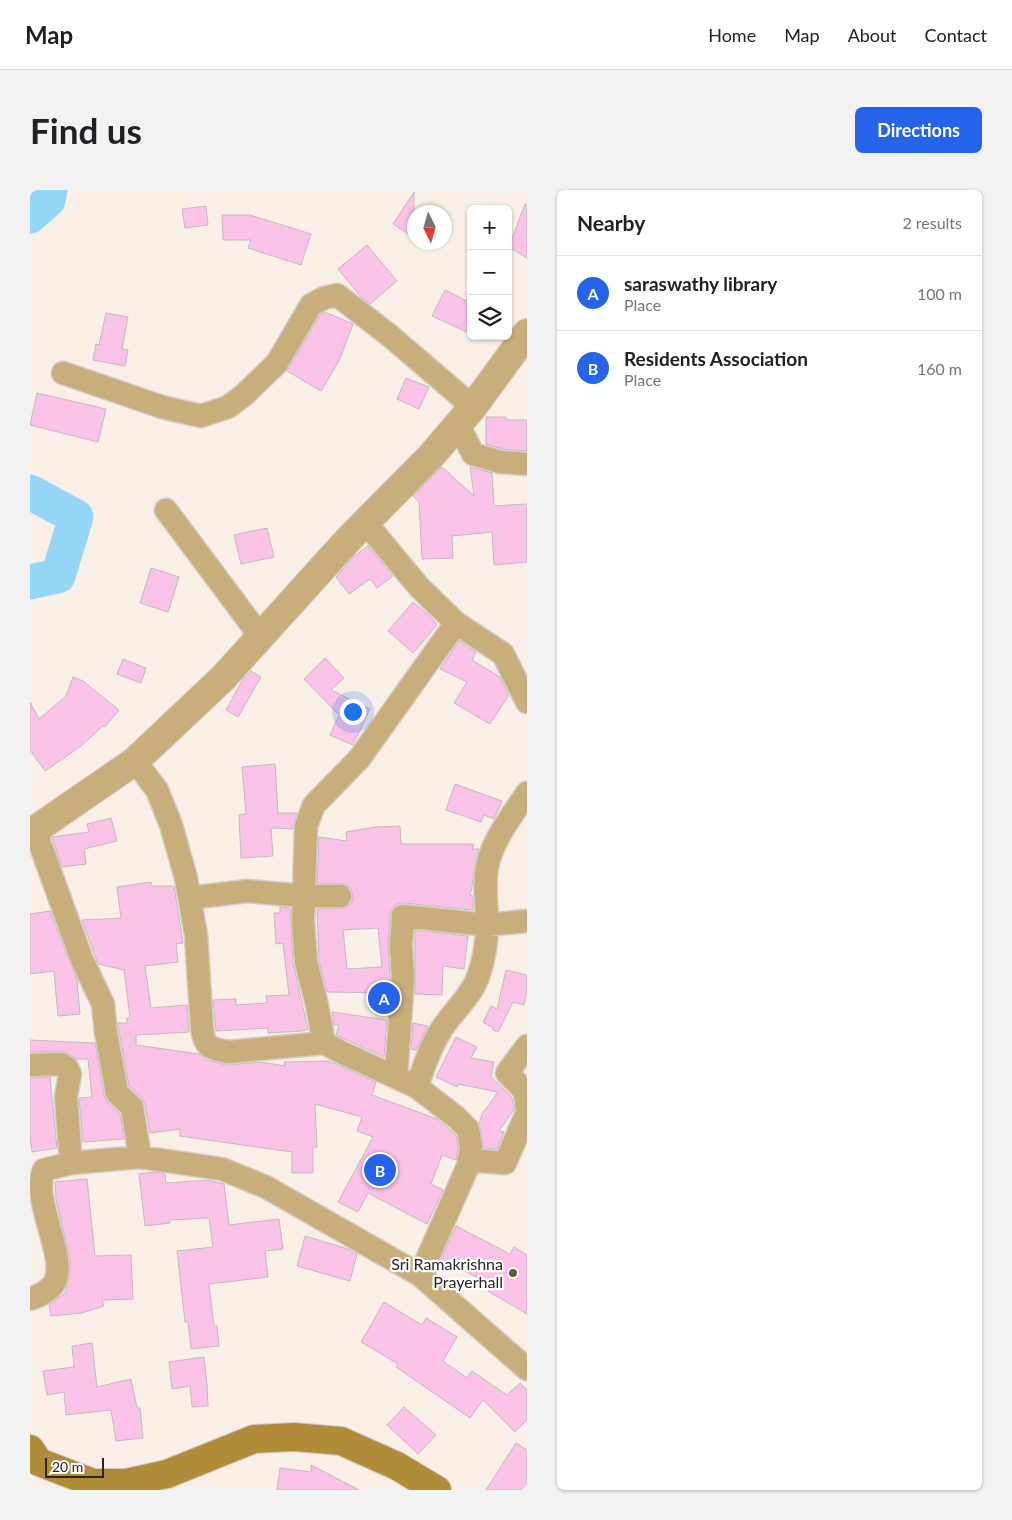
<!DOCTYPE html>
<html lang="en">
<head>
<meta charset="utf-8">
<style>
	body { margin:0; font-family:Lato,sans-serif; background:#f2f2f2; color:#202124 }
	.controls { position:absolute; right:15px; top:15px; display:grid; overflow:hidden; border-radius:8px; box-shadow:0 1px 4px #0004 }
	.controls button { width:45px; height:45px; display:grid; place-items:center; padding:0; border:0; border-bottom:1px solid #e0e0e0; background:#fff; color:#202124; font:25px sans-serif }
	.compass { position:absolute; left:377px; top:15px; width:45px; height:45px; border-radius:50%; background:#fff; box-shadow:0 1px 4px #0004; rotate:175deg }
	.scale { position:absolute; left:15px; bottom:12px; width:59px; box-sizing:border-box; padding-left:5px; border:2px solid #282522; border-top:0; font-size:14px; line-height:18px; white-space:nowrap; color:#282522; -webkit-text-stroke:4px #fefefe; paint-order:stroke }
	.you { position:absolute; left:322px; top:521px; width:18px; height:18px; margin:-12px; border:4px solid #fff; border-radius:50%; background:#1a73e8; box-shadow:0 0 0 8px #1a73e833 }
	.badge { display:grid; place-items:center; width:32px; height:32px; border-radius:50%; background:#2563eb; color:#fff; font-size:16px; font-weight:700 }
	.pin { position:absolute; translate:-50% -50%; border:2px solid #fff; box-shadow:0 1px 5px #0006 }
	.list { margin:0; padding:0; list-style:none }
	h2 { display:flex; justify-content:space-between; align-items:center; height:65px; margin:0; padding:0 20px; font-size:21px }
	h2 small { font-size:16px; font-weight:400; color:#757577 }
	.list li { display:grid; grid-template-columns:32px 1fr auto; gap:15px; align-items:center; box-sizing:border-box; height:75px; padding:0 20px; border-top:1px solid #e0e0e0 }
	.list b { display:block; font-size:19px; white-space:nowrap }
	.list p { margin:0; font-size:16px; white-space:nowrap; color:#757577 }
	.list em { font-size:16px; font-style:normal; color:#757577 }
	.icon { flex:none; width:28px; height:28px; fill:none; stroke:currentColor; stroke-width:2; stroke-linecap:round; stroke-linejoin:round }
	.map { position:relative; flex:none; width:497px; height:1300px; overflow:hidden; border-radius:8px }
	header { display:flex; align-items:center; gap:30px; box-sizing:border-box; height:70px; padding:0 25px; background:#fff; border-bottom:1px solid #e0e0e0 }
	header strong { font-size:24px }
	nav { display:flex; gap:28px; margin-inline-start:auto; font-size:18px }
	.intro { display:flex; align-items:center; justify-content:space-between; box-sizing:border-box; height:120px; padding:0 30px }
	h1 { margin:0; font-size:35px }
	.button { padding:12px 22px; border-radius:8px; background:#2563eb; color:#fff; font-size:18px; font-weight:700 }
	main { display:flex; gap:30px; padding:0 30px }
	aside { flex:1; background:#fff; border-radius:8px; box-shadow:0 1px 4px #0004 }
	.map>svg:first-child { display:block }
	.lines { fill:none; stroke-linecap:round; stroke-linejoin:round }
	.stream { stroke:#96d6f9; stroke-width:5.5 }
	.river { stroke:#96d6f9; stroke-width:35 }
	.building { fill:#fbc2e8; stroke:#c4b9c0; fill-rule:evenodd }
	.minor-casing { stroke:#d4cbc4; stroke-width:25 }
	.tertiary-casing { stroke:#d4cbc4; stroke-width:30 }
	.secondary-casing { stroke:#d4cbc4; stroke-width:30 }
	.minor { stroke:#c7ae7b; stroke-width:22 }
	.tertiary { stroke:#c7ae7b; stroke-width:28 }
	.secondary { stroke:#b18c38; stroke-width:28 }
	.poi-dot { fill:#665b28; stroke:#fefefe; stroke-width:2 }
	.labels { text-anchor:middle; stroke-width:4.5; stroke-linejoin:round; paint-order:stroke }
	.poi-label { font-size:16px; fill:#282522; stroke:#fefefe; text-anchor:end }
</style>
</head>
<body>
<header>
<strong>Map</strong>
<nav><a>Home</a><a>Map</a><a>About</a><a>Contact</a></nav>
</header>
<div class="intro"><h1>Find us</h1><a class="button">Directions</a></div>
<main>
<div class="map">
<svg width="497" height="1300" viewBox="0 0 497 1300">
	<rect width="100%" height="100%" fill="#faefe7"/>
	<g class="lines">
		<path class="stream" d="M 0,17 L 18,10"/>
		<path class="river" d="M 0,26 L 18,10 L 20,0
			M 0,302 L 46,327 L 28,386 L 0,392"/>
	</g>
	<path class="building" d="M 384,2 L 384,48 L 363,34 Z
		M 495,14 L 497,14 L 497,68 L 479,57 Z
		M 176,16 L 178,35 L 155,38 L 152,19 Z
		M 192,25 L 220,25 L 281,44 L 271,75 L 218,58 L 221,50 L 193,50 Z
		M 337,55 L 367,91 L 340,114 L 332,108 L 308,79 Z
		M 415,100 L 441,113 L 441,144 L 402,126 Z
		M 295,122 L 323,134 L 309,171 L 291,201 L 257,181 L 290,125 Z
		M 76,123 L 98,127 L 92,159 L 98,160 L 95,176 L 63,170 L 66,154 L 69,155 Z
		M 376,188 L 399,197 L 389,219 L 367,209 Z
		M 7,203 L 76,219 L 68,252 L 0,235 Z
		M 456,227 L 476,227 L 476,230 L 497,230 L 497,261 L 472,259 L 456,254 Z
		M 412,277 L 444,306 L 440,277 L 462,283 L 464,316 L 497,314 L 497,372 L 464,375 L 462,342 L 422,346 L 423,368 L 392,369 L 389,312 L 383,306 Z
		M 237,338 L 244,367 L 211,374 L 204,345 Z
		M 338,356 L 363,386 L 347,398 L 340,389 L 319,404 L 306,387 L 324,366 Z
		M 121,378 L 149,387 L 138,422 L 110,413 Z
		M 383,412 L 400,426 L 407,435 L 383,463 L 358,441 Z
		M 429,451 L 446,462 L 442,470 L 470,487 L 479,505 L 460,534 L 424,513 L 437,492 L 410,479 Z
		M 295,468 L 314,488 L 301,500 L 340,519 L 323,555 L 300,545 L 309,525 L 274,489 Z
		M 93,469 L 116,478 L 111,493 L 87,484 Z
		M 221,481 L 231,487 L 208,527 L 196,520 L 213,489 Z
		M 43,487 L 53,491 L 89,520 L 75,537 L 73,536 L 51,556 L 15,581 L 0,560 L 0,512 L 9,529 L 36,506 Z
		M 245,574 L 248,623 L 267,623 L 263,639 L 241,638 L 243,666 L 211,668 L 209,625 L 216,624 L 212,577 Z
		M 425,594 L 472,611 L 464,629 L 454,625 L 451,632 L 416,620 Z
		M 81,628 L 87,651 L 54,659 L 56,674 L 32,677 L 22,647 L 59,642 L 57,634 Z
		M 370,636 L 371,654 L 444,654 L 442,659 L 449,659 L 444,678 L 442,697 L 440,705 L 443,706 L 443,720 L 374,713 L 367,714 L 362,719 L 360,725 L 358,754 L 360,787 L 359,803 L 297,802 L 289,770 L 287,719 L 316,718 L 322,712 L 323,706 L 321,699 L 316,694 L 287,693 L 289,647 L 317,651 L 316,642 L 346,637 ZM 348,738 L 352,777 L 317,779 L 313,740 Z
		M 121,692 L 122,696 L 144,696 L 153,753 L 146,754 L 148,772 L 115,776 L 121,818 L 157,815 L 159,842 L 106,845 L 106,855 L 169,864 L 177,870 L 196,875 L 230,872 L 255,876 L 254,872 L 299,871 L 346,892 L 342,905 L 407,929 L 426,945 L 428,957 L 426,970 L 412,965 L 401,994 L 413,1000 L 397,1034 L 338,1003 L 328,1022 L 308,1012 L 343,947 L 327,941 L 332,927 L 285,914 L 287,957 L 283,957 L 283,983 L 262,983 L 262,962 L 150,946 L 150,939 L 120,943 L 115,914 L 111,907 L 99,896 L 89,841 L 88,833 L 97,833 L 97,828 L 100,828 L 94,780 L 68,774 L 52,730 L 91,728 L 87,697 Z
		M 250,717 L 260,718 L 263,773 L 278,839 L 272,841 L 238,843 L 238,838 L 186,841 L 183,810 L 206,809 L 206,815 L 237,813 L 236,806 L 259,805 L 253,753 L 246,754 L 244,723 L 250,723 Z
		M 20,721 L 47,790 L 50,824 L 28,826 L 24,781 L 0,784 L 0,724 Z
		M 385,740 L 438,746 L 434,779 L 413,776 L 412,805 L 385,804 Z
		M 476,780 L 497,785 L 497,800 L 494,815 L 483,812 L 468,842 L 463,840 L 463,838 L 453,832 L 461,816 L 467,819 Z
		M 302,822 L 357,830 L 354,867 L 306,845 L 309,835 L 304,835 Z
		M 383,833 L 398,836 L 386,860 L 381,859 Z
		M 426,847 L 447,857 L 441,868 L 464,872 L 461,887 L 482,907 L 484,920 L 469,941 L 474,942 L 467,959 L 454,958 L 449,934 L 452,924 L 468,902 L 428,894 L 427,897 L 406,887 Z
		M 0,850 L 65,853 L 74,905 L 78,913 L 90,924 L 94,949 L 53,952 L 49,908 L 62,907 L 58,869 L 46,869 L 38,863 L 31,861 L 0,862 Z
		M 20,887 L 27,958 L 2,962 L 0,946 L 0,888 Z
		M 125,982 L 135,984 L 136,993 L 178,990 L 194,994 L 199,1035 L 249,1029 L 253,1059 L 235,1061 L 238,1087 L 179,1094 L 184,1136 L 187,1136 L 189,1156 L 161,1159 L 158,1132 L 155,1132 L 147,1061 L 183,1057 L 179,1028 L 140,1030 L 140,1033 L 115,1036 L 109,984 Z
		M 57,989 L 65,1066 L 101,1065 L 103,1109 L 72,1110 L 74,1116 L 52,1123 L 21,1126 L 19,1115 L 35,1103 L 40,1085 L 40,1069 L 26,1009 L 25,992 Z
		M 426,1036 L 480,1064 L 484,1057 L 497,1065 L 497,1124 L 458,1101 L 461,1095 L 411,1069 Z
		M 275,1046 L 315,1058 L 327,1064 L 320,1091 L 267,1076 Z
		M 354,1112 L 392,1135 L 396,1128 L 427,1147 L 413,1171 L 437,1188 L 442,1181 L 477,1205 L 490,1193 L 497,1200 L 497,1230 L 485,1242 L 453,1210 L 440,1228 L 366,1177 L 368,1174 L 331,1152 Z
		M 62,1153 L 67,1197 L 101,1189 L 107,1218 L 110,1218 L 113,1248 L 86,1251 L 81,1220 L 36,1225 L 34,1202 L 17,1205 L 13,1181 L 44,1177 L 42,1156 Z
		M 174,1167 L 177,1194 L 178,1216 L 162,1217 L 160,1196 L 142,1199 L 139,1172 Z
		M 374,1217 L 406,1245 L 388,1264 L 357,1235 Z
		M 486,1253 L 497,1260 L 497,1300 L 456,1300 Z
		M 281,1275 L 329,1300 L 247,1300 L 250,1278 L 281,1282 Z"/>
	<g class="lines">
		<g class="minor-casing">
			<path id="minor" d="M 33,183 L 132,217 L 171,226 L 198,217 L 214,205 L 247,173 L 281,115 L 294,108 L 307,105 L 359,145 L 443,217
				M 428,234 L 443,264 L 470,272 L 497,274
				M 136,320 L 230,446
				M 335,332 L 389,397 L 426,433 L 473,464 L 497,512
				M 105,571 L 127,600 L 141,635 L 156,688 L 166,745 L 172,837 C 174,857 179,858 198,862 L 294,853 L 313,863 L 387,897 L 427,928 L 438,939 L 441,957 L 438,976 L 390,1085
				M 5,640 L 52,770 L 73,814 L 76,843 L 87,903 L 102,917 L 110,967
				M 160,708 L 217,701 L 274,706 L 310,706
				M 294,853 L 287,815 L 276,772 L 273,732 L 276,636 L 284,615 L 329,569 L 426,433
				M 0,875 L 31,874 L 37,878 L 40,884 L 36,907 L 41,973
				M 366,887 L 373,787 L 371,755 L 373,726 L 457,735 L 497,731
				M 387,897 C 394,875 402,852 415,834 C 426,819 442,804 448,787 C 454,770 457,752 457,734 C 457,714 453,693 458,673 C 464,648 483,624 497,603
				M 439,970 L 475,973 L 497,923 L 495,901 L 477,883 L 497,856
				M 0,1109 C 9,1106 17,1102 23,1095 C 41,1072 0,1010 14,980 L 41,973 L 110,967 L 192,979 L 236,997 L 390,1085 L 497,1179"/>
		</g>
		<g class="tertiary-casing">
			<path id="tertiary" d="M 0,642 L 5,640 L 105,571 L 193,488 L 317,351 L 401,266 L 443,217 L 497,143"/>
		</g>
		<g class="secondary-casing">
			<path id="secondary" d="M 0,1259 L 9,1272 L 63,1293 L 96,1293 L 137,1284 L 224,1249 L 264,1247 L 311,1251 L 367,1276 L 407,1300"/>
		</g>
		<use href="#minor" class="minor"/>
		<use href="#tertiary" class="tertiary"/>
		<use href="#secondary" class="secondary"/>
	</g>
	<circle class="poi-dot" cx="483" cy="1083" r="5"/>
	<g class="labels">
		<g class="poi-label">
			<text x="473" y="1080">Sri Ramakrishna<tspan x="473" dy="18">Prayerhall</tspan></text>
		</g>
	</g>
</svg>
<div class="controls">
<button>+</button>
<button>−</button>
<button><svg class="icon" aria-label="layers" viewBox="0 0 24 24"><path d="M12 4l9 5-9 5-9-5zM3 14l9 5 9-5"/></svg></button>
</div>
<svg class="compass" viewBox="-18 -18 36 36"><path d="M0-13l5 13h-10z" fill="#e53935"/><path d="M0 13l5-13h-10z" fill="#757577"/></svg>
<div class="scale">20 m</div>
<div class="you"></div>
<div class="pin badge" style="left:354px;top:808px">A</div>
<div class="pin badge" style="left:350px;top:980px">B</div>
</div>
<aside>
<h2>Nearby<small>2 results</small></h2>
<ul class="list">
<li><span class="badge">A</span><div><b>saraswathy library</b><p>Place</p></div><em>100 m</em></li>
<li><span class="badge">B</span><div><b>Residents Association</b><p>Place</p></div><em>160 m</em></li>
</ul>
</aside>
</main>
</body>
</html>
